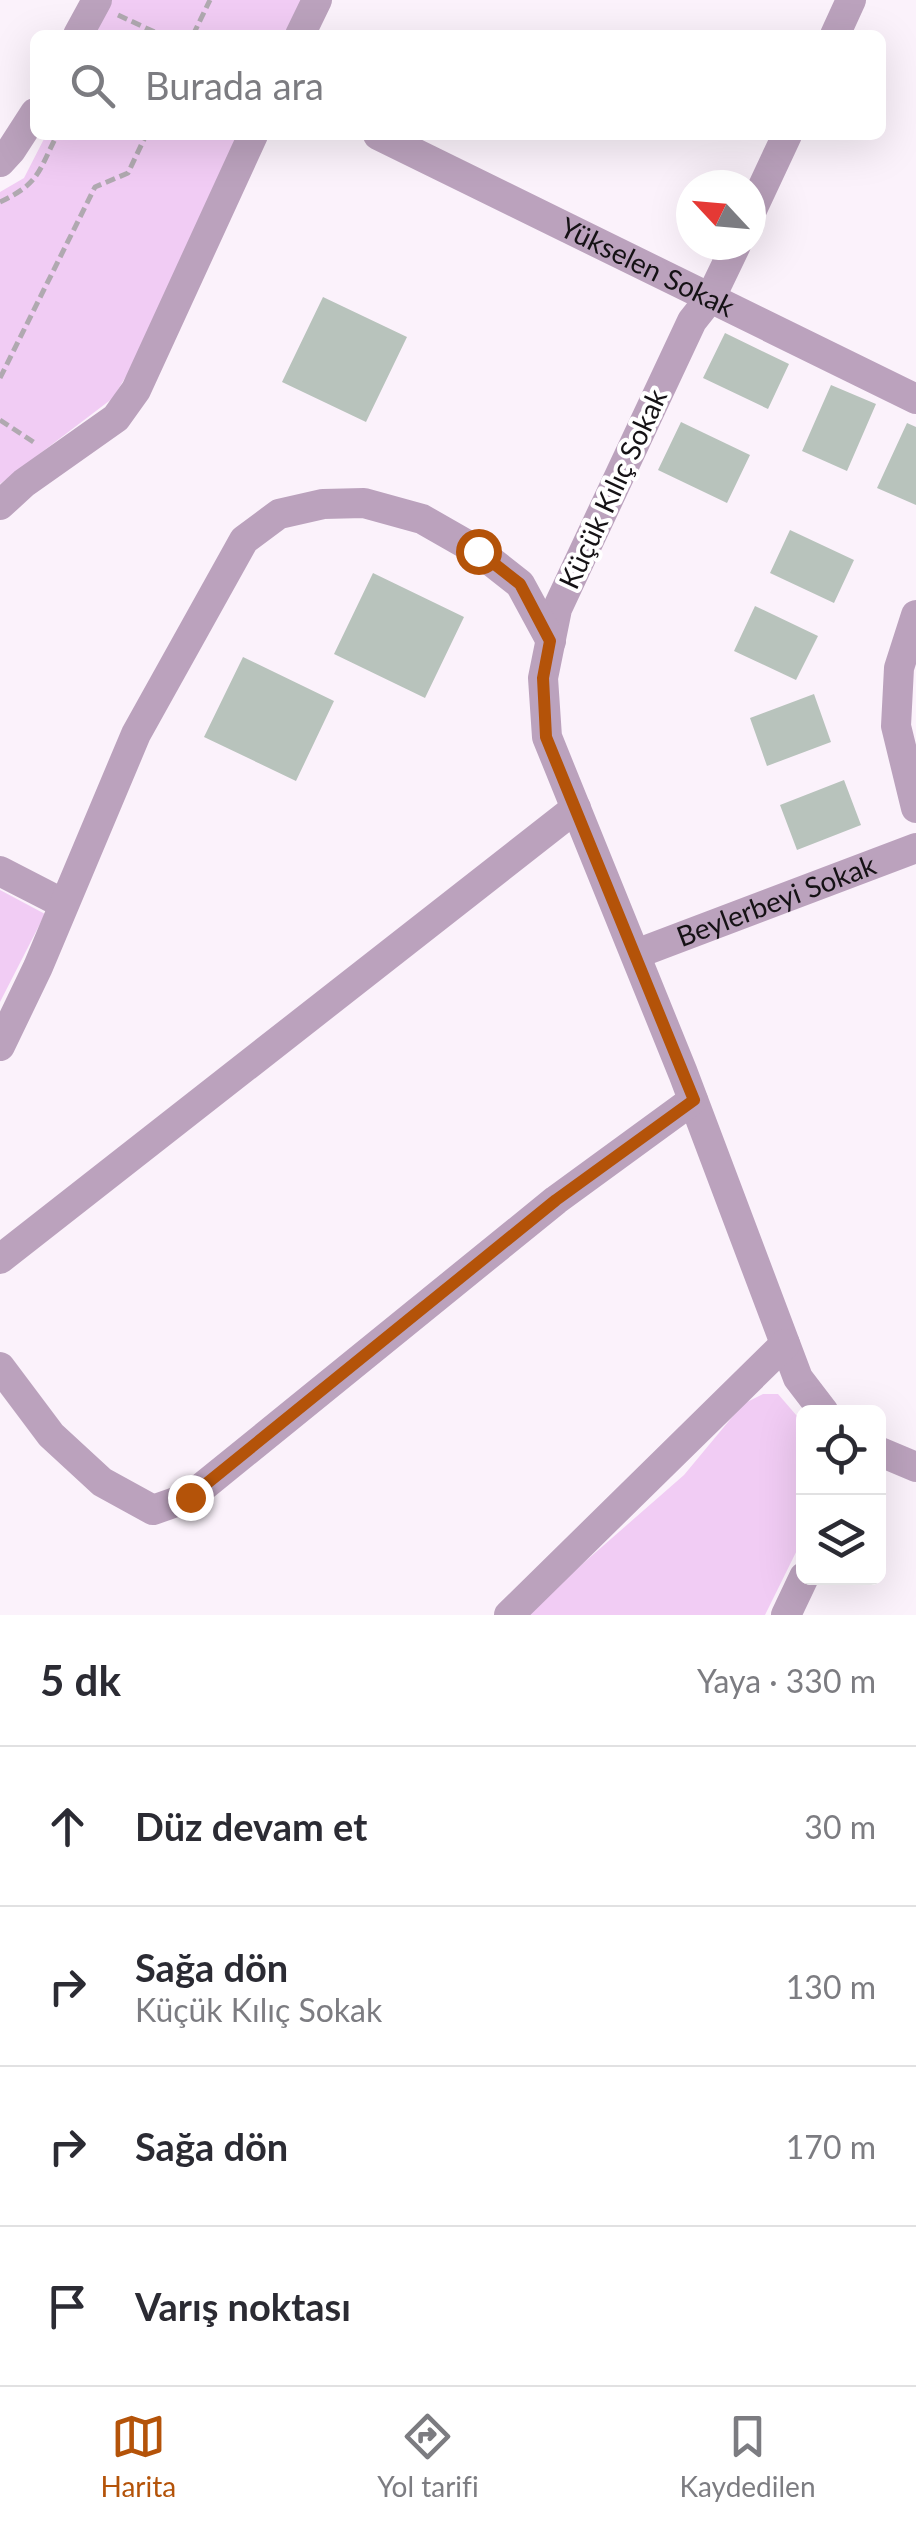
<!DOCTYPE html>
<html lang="tr">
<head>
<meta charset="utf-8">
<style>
	body { margin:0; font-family:Lato,sans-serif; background:#f2f2f3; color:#2b2b33 }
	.controls { position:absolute; right:30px; bottom:30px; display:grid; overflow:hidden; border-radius:15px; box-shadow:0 10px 40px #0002 }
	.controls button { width:90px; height:90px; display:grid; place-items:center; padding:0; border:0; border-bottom:2px solid #e1e1e2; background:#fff; color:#2b2b33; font:50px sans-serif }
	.compass { position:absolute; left:676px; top:170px; width:90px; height:90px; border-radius:50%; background:#fff; box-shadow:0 10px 40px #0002; rotate:296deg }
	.stop { position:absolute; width:30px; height:30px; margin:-22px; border:8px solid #b45309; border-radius:50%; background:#fff }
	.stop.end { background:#b45309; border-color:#fff; box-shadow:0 2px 10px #0008 }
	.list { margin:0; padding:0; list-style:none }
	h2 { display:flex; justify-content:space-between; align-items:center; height:130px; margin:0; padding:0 40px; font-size:42px }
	h2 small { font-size:32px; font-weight:400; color:#7c7c81 }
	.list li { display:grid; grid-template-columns:65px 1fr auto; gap:30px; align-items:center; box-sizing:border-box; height:160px; padding:0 40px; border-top:2px solid #e1e1e2 }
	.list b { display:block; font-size:38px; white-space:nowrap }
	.list p { margin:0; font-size:32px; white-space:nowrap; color:#7c7c81 }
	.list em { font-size:32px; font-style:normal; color:#7c7c81 }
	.icon { flex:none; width:55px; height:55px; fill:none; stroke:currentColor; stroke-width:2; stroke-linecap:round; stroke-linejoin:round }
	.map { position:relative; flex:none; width:916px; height:1615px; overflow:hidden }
	.search { position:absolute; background:#fff; box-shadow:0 10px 40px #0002; left:30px; right:30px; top:30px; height:110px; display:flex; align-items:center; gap:25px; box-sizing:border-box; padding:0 35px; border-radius:15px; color:#7c7c81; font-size:38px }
	.sheet { height:770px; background:#fff }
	nav { display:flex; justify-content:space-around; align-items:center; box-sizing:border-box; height:140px; border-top:2px solid #e1e1e2; background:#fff; font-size:28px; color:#7c7c81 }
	nav a { display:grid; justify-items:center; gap:5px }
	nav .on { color:#b45309 }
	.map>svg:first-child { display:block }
	.green { fill:#f1ccf4 }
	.building { fill:#b8c3bc }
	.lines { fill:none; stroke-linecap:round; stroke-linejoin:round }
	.path { stroke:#b0a9b0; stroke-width:5; stroke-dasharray:10 5; stroke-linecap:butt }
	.minor { stroke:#bba2bd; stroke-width:30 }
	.route { stroke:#b45309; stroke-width:12 }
	.labels { text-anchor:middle; stroke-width:8; stroke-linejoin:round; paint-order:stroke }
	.street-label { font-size:28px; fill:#151215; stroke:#fff }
</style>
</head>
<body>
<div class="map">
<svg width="916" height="1615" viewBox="0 0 916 1615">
	<rect width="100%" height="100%" fill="#fbf2fb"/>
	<path class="green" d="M 112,0 L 302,0 L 285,35 L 95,35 Z
		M 46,135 L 239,135 L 144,346 L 113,398 L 0,484 L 0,192 L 24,178 Z
		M 0,890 L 45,914 L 0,1002 Z
		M 763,1394 L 778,1394 L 803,1423 L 803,1538 L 765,1615 L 524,1615 L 684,1475 L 743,1404 Z"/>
	<path class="building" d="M 323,297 L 407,337 L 366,422 L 282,382 Z
		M 725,333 L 789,364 L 768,409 L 703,378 Z
		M 831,385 L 876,404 L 847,471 L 802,451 Z
		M 681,422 L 750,455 L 727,503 L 658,470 Z
		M 907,423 L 916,427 L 916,505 L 877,488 Z
		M 790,530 L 854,560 L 834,603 L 770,573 Z
		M 373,573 L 464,617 L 425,698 L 334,654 Z
		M 755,606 L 818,636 L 796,680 L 734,651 Z
		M 243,657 L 334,701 L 296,781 L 204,737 Z
		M 814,694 L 831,742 L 767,766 L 750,718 Z
		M 844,780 L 861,825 L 797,850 L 780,805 Z"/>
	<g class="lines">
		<path class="path" d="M 118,15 L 161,35
			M 193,35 L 210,0
			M 0,202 C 40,183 38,172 57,135
			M 0,378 L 95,187 L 128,173 L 146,135
			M 0,420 L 35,443"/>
		<g class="minor">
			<path d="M 78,35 L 97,0"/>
			<path d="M 300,35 L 317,0"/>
			<path d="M 835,35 L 851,0"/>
			<path id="s1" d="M 378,135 L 916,399"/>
			<path d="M 0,162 L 11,150 L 35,113"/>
			<path d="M 751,212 L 787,135"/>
			<path d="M 736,245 L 711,297 L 692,321 L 557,609 L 543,678 L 547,737 L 683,1073 L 798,1378 L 824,1412"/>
			<path d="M 0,505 L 24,483 L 116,418 L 136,390 L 253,135"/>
			<path d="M 916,615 L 899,668 L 896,726 L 916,808"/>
			<path d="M 0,871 L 64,904"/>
			<path id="s2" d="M 636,954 L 916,848"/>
			<path d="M 0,1046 L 38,967 L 136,734 L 244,540 L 279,514 L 323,504 L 364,503 L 422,519 L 478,551 L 520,584 L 551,641"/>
			<path d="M 0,1259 L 576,808"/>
			<path d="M 0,1367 L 51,1435 L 102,1482 L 153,1510 L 190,1497 L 556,1200 L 693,1100"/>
			<path d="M 878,1451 L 916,1467"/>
			<path d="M 509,1615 L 785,1344"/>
			<path d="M 786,1615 L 804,1577"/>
		</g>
	</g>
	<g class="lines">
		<path class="route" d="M 190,1497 L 556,1200 L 694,1100 L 546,737 L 543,678 L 550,641 L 520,584 L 478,551"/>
	</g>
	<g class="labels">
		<g class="street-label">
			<text dy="10" stroke="none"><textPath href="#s1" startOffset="300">Yükselen Sokak</textPath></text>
			<text transform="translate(613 489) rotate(-65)" y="10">Küçük Kılıç Sokak</text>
			<text dy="10" stroke="none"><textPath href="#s2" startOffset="150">Beylerbeyi Sokak</textPath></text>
		</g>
	</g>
</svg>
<div class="controls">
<button><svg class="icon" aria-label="locate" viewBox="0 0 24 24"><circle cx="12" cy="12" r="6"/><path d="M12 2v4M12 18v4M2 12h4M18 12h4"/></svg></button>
<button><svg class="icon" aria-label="layers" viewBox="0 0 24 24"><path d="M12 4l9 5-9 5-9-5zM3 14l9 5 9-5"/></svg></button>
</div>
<svg class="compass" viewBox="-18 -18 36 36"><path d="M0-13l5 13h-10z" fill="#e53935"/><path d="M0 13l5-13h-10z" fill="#7c7c81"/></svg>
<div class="stop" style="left:478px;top:551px"></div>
<div class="stop end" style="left:190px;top:1497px"></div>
<div class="search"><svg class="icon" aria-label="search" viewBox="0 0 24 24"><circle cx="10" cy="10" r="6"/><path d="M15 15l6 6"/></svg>Burada ara</div>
</div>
<section class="sheet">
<h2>5 dk<small>Yaya · 330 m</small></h2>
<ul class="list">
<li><svg class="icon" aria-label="ahead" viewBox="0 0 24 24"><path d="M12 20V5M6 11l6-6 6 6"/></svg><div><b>Düz devam et</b></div><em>30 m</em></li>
<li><svg class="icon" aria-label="right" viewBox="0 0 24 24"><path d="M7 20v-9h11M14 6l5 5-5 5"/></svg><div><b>Sağa dön</b><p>Küçük Kılıç Sokak</p></div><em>130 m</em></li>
<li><svg class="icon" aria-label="right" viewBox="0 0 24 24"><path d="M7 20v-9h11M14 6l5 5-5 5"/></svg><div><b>Sağa dön</b></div><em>170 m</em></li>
<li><svg class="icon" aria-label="arrive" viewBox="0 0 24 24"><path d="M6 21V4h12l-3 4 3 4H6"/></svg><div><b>Varış noktası</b></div></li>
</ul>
</section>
<nav>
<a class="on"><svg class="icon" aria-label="map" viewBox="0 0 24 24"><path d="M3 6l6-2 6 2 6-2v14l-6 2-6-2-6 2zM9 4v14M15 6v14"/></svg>Harita</a>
<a><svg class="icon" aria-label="directions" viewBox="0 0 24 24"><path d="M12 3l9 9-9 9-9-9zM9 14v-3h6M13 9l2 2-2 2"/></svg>Yol tarifi</a>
<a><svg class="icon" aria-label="saved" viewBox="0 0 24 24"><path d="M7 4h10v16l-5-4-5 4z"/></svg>Kaydedilen</a>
</nav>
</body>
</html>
